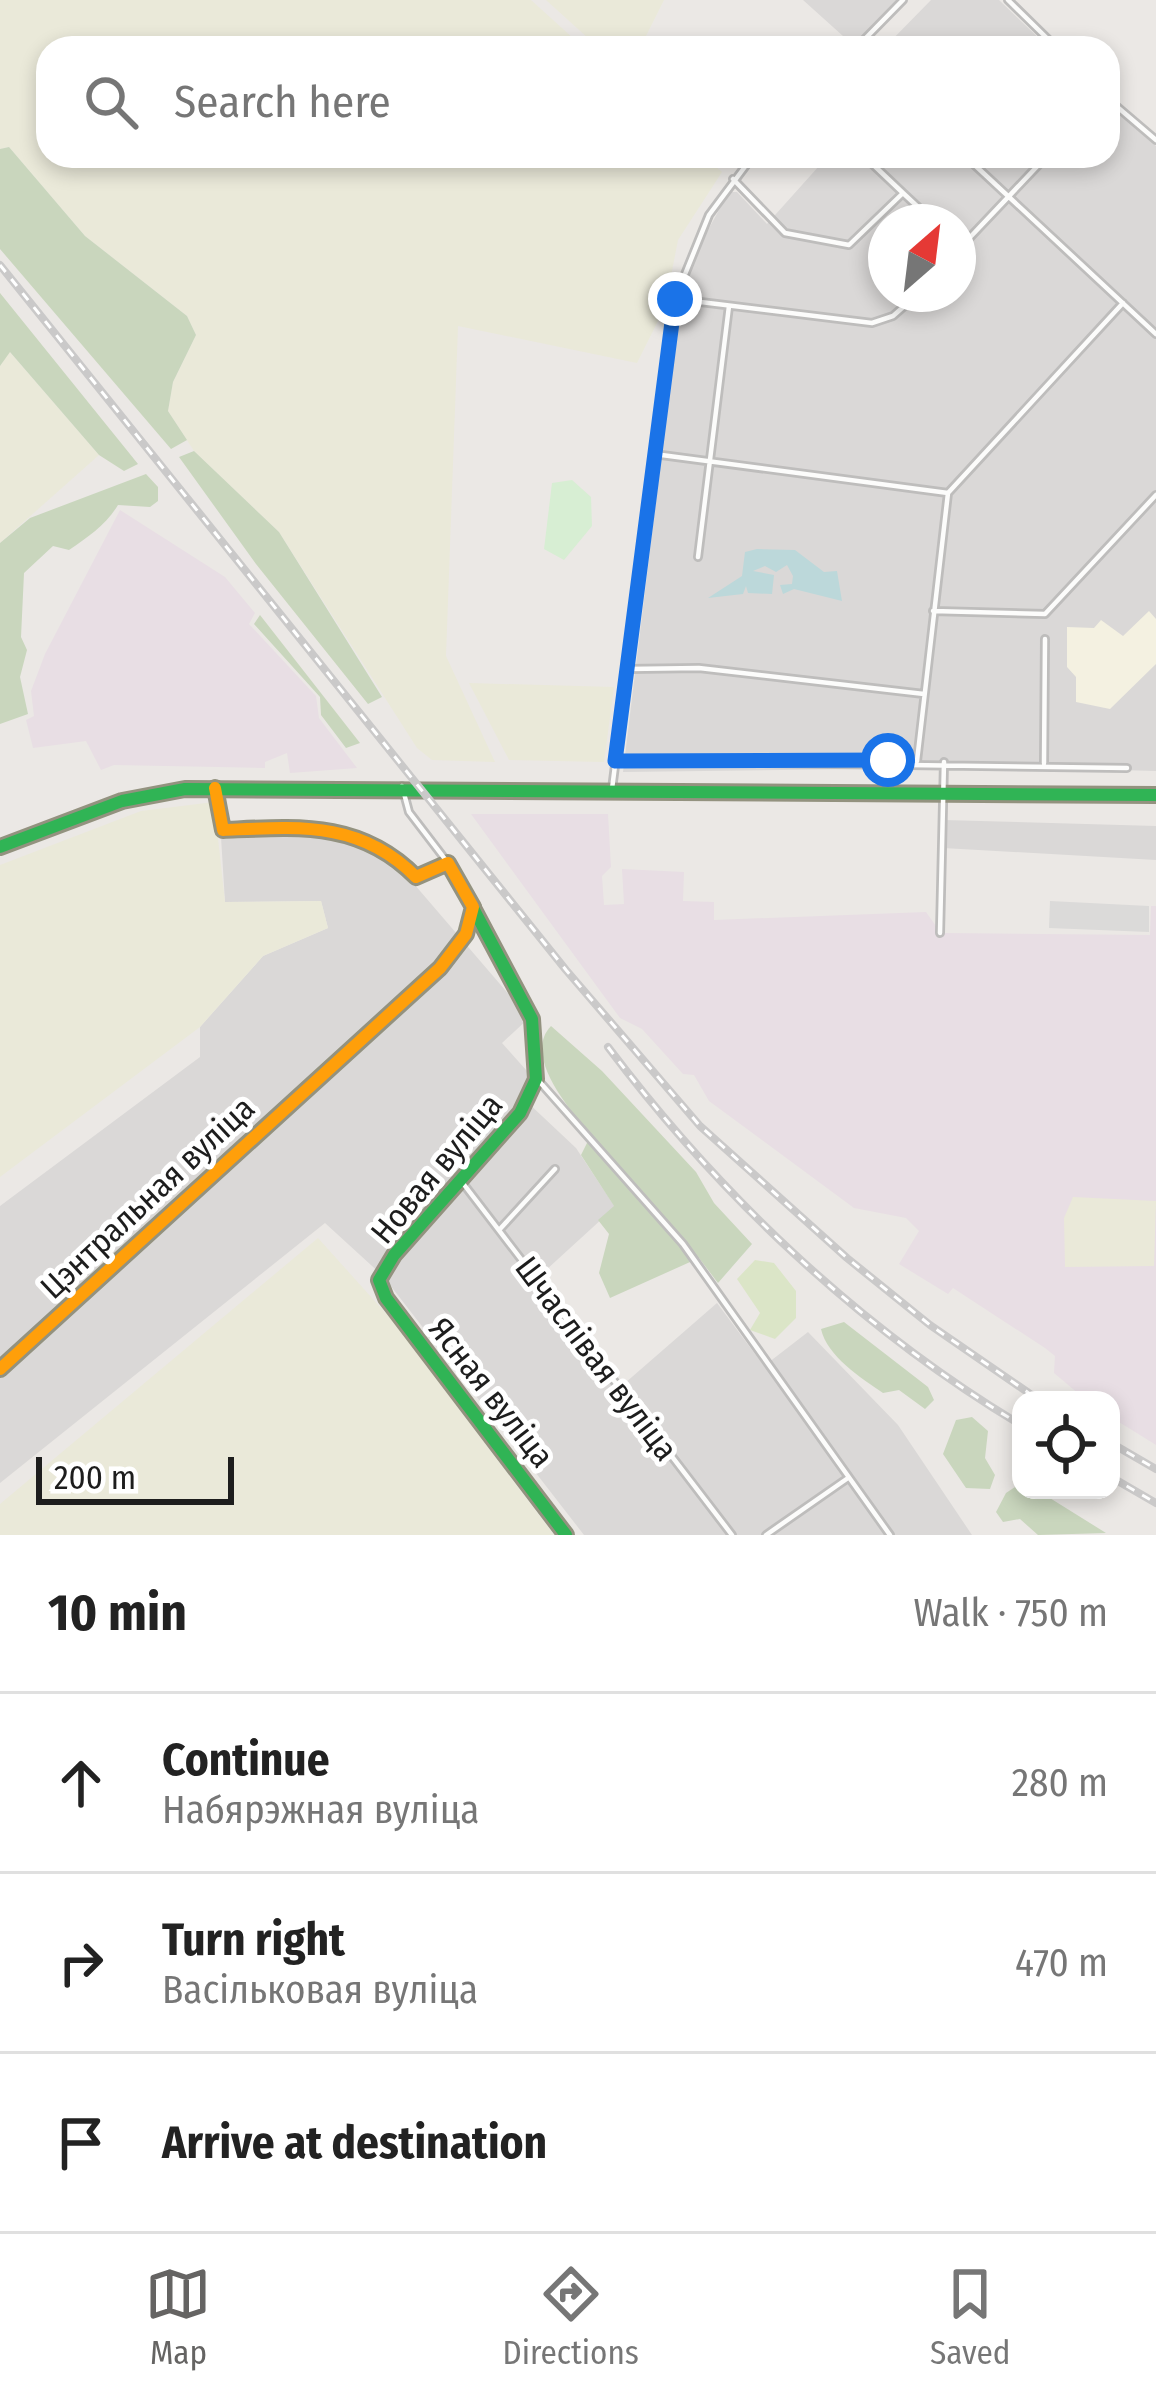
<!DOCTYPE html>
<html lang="en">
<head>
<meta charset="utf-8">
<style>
	body { margin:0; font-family:"Fira Sans Condensed",sans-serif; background:#f6f6f6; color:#222 }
	.controls { position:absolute; right:36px; bottom:36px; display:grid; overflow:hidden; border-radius:24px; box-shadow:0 6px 18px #0003 }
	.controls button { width:108px; height:108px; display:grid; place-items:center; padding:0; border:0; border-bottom:3px solid #e0e0e0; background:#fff; color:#222; font:60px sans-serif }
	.compass { position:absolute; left:868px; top:204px; width:108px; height:108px; border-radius:50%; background:#fff; box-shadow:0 6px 18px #0003; rotate:28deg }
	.scale { position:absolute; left:36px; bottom:30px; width:198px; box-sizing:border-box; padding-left:12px; border:6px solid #1d1d1d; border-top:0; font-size:33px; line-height:42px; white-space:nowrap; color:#1d1d1d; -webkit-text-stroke:9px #fff; paint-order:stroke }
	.stop { position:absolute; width:36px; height:36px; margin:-27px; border:9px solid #1a73e8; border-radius:50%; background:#fff }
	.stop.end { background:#1a73e8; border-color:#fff; box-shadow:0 3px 12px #0008 }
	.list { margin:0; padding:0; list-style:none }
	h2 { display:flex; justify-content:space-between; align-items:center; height:156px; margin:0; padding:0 48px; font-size:51px }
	h2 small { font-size:39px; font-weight:400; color:#767676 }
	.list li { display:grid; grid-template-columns:78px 1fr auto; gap:36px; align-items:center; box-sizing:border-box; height:180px; padding:0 48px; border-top:3px solid #e0e0e0 }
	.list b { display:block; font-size:45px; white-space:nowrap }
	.list p { margin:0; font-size:39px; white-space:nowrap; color:#767676 }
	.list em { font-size:39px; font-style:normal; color:#767676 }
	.icon { flex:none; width:66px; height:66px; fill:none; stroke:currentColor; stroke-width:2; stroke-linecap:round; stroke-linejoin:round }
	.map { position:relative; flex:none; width:1156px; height:1535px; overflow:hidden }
	.search { position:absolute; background:#fff; box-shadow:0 6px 18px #0003; left:36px; right:36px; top:36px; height:132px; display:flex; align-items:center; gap:30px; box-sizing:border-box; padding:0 42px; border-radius:36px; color:#767676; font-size:45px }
	.sheet { height:696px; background:#fff }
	nav { display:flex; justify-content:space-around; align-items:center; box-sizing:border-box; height:168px; border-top:3px solid #e0e0e0; background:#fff; font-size:33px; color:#767676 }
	nav a { display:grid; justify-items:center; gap:6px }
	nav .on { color:#656463 }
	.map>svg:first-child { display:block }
	.residential { fill:#dad8d7; fill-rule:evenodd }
	.industrial { fill:#e8dee4 }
	.education { fill:#f4f1e1 }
	.farmland { fill:#eae9d9 }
	.grass { fill:#dbe5c7 }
	.forest { fill:#c9d6bd }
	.park { fill:#d7eed3 }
	.parking { fill:#dbdad9 }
	.water { fill:#bcd8da }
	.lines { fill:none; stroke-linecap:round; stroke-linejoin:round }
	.street-casing { stroke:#bebdbc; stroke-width:10 }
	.fast-casing { stroke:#93927f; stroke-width:18 }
	.slow-casing { stroke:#93927f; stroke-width:18 }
	.street { stroke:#fcfcfb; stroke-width:4.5 }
	.fast { stroke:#30b455; stroke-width:12 }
	.slow { stroke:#ff9f0a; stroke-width:12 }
	.rail-casing { stroke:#cac9c9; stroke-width:8 }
	.rail { stroke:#fff; stroke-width:3; stroke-dasharray:9; stroke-linecap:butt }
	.route { stroke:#1a73e8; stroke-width:15 }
	.labels { text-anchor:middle; stroke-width:10; stroke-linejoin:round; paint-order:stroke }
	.street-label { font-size:33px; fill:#1d1d1d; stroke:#fff }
</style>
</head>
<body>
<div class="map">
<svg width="1156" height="1535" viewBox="0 0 1156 1535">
	<rect width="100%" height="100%" fill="#ebe8e5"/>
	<path class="residential" d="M 803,0 L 897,0 L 853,45 Z
		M 931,0 L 999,0 L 1049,48 L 884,48 Z
		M 1108,103 L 1156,146 L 1156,771 L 1006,767 L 623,772 L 680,304 L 698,248 L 729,192 L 737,192 L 767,224 L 828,156 L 1108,156 ZM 886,222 L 958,222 L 958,294 L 886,294 Z
		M 943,820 L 1156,826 L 1156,860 L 943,848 Z
		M 349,834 L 384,849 L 529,1018 L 502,1043 L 535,1080 L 526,1101 L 576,1148 L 615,1207 L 534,1281 L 617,1390 L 717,1303 L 764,1366 L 808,1332 L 898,1425 L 972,1535 L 584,1535 L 383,1276 L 325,1223 L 0,1483 L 0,1206 L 200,1057 L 200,1027 L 263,956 L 328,928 L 321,901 L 225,902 L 221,837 Z"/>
	<path class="industrial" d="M 120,510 L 225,577 L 255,613 L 249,624 L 316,696 L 319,718 L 357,768 L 290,773 L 287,753 L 265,762 L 265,768 L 114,765 L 101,770 L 86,741 L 33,748 L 26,720 L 34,716 L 31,691 L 45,654 Z
		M 471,814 L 608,814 L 611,867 L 602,876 L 604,905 L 624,904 L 622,869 L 684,872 L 683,901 L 714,902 L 714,920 L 926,912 L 941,933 L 1150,935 L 1151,906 L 1156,906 L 1156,1445 L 1111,1417 L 1111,1400 L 1086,1400 L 1054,1373 L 1055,1356 L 1045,1348 L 953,1288 L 948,1294 L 899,1264 L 919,1231 L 906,1218 L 854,1208 L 709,1101 L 694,1075 L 683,1074 L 642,1029 L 620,1018 Z"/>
	<path class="education" d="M 1149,611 L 1156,619 L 1156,664 L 1110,709 L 1076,702 L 1076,677 L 1067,667 L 1067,627 L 1094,628 L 1101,620 L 1123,636 Z"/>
	<path class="farmland" d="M 0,0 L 531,0 L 584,48 L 48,48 L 48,156 L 704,156 L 722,172 L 678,240 L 665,307 L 637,363 L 458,326 L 446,656 L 495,762 L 432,760 L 417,748 L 279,532 L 194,451 L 168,411 L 173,382 L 196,335 L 187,316 L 85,236 L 9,147 L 0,149 Z
		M 546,0 L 664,0 L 645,38 L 656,48 L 599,48 Z
		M 9,351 L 99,455 L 0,543 L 0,366 Z
		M 469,683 L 614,687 L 604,762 L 509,760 Z
		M 214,802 L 225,902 L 321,901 L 328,928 L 263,956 L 200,1027 L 0,1177 L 0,865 L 141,811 Z
		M 1073,1197 L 1156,1201 L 1154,1266 L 1065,1267 L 1064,1218 Z
		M 318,1238 L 390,1318 L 554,1535 L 0,1535 L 0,1504 Z"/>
	<path class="grass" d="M 755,1260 L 774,1263 L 796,1291 L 796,1318 L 775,1339 L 750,1330 L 760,1313 L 737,1279 Z"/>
	<path class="forest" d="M 9,147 L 85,236 L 187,316 L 196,335 L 173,382 L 168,411 L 187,440 L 171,449 L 0,249 L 0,149 Z
		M 0,293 L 138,464 L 124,471 L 99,455 L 10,352 L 0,366 Z
		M 194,451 L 279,532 L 382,697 L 368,704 L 256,564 L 179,457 Z
		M 146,474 L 158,487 L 158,501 L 150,507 L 118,505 C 106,525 88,537 69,550 L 53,546 L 24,573 L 21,637 L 27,650 L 20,677 L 28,714 L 0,724 L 0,543 L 30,518 Z
		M 260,615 L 360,743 L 346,748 L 321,715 L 320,697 L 254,624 Z
		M 551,1026 L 602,1071 L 696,1172 L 714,1203 L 752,1244 L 718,1283 L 699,1258 L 610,1298 L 599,1273 L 609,1234 L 598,1220 L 614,1206 L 581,1155 L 591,1135 C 571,1111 522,1056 551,1026 Z
		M 844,1322 L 928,1387 L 934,1400 L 925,1409 L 899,1390 L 883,1393 C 861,1378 827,1356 821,1329 Z
		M 972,1417 L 988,1431 L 985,1458 L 995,1475 L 990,1489 L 966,1488 L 943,1454 L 956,1420 Z
		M 1021,1483 L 1021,1490 L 1037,1490 L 1106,1533 L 1038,1535 L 1020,1519 L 1003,1522 L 996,1512 L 1006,1493 Z"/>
	<path class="park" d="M 572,480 L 591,497 L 592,526 L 564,560 L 544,549 L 552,483 Z"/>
	<path class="parking" d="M 1050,901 L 1149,906 L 1149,932 L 1049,928 Z"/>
	<path class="water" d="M 757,549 L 795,550 L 824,572 L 837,571 L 842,601 L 794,589 L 783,594 L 780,585 L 792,584 L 793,576 L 787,565 L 776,572 L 765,566 L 753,571 L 774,575 L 772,594 L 748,593 L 746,586 L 743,594 L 708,598 L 742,576 L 745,552 Z"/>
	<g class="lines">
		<g class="street-casing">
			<path id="street" d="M 1008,0 L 1057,48
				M 856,48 L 903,0
				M 1108,99 L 1156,140
				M 965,156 L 1156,334
				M 733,179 L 785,233 L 849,245 L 903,193 L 864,156
				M 903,193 L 934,222
				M 958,250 L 1047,156
				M 676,299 L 872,323 L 893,316 L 918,294
				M 654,454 L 948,493 L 1123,303
				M 698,557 L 729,306
				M 933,611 L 1045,614 L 1156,495
				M 628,669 L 699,668 L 924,694
				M 615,761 L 1127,768
				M 917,761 L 948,493
				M 1044,763 L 1045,639
				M 402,786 L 409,812 L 448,863
				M 612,789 L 675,299 L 709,215 L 753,156
				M 940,933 L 944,762
				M 538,1080 L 683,1244 L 890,1535
				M 462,1182 L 732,1535
				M 500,1229 L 555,1169
				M 766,1535 L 848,1478"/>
		</g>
		<g class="fast-casing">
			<path id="fast" d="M 0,847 L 122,801 L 185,789 L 1156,795
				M 473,908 L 532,1019 L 536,1079 L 520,1113 L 394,1255 L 379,1280 L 386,1298 L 566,1535"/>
		</g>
		<g class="slow-casing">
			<path id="slow" d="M 0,1369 L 440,968 L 466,934 L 473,907 L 448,863 L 416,877 C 360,820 297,827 223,830 L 215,788"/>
		</g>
		<use href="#street" class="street"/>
		<use href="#fast" class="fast"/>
		<use href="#slow" class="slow"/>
		<g class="rail-casing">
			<path id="rail" d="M 0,265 L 566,970 L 700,1126 L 847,1258 L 930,1325 L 1039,1400
				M 608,1047 C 720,1196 861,1329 1021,1425
				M 1111,1443 L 1156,1469
				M 1111,1477 L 1156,1503"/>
		</g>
		<use href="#rail" class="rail"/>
	</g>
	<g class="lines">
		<path class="route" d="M 675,299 L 615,761 L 888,760"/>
	</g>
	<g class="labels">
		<g class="street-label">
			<text transform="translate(436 1168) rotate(-50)" y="12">Новая вуліца</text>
			<text transform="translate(147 1197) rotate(-43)" y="12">Цэнтральная вуліца</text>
			<text transform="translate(597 1358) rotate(53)" y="12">Шчаслівая вуліца</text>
			<text transform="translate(492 1392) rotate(52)" y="12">Ясная вуліца</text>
		</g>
	</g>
</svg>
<div class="controls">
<button><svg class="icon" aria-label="locate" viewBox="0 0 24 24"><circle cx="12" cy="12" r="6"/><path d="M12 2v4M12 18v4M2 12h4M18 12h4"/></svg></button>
</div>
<svg class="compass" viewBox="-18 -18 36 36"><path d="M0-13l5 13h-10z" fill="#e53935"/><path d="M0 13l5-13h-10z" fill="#767676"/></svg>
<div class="scale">200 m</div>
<div class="stop" style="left:888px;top:760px"></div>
<div class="stop end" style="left:675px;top:299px"></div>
<div class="search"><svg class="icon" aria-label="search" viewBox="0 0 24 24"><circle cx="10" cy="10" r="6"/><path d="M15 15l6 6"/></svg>Search here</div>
</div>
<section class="sheet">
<h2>10 min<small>Walk · 750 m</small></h2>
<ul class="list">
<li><svg class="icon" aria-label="ahead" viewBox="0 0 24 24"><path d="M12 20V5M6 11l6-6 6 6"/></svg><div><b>Continue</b><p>Набярэжная вуліца</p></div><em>280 m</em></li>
<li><svg class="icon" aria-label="right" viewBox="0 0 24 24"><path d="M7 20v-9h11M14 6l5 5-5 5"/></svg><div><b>Turn right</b><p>Васільковая вуліца</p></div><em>470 m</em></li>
<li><svg class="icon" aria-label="arrive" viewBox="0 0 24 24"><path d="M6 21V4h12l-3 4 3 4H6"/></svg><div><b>Arrive at destination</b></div></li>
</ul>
</section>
<nav>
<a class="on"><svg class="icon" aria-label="map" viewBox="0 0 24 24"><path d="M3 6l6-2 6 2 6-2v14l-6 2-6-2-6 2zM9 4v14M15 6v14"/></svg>Map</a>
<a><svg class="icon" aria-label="directions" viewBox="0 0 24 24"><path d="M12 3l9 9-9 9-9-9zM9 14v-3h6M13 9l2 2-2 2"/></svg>Directions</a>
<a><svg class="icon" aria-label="saved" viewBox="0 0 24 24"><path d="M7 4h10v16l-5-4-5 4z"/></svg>Saved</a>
</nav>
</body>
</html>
